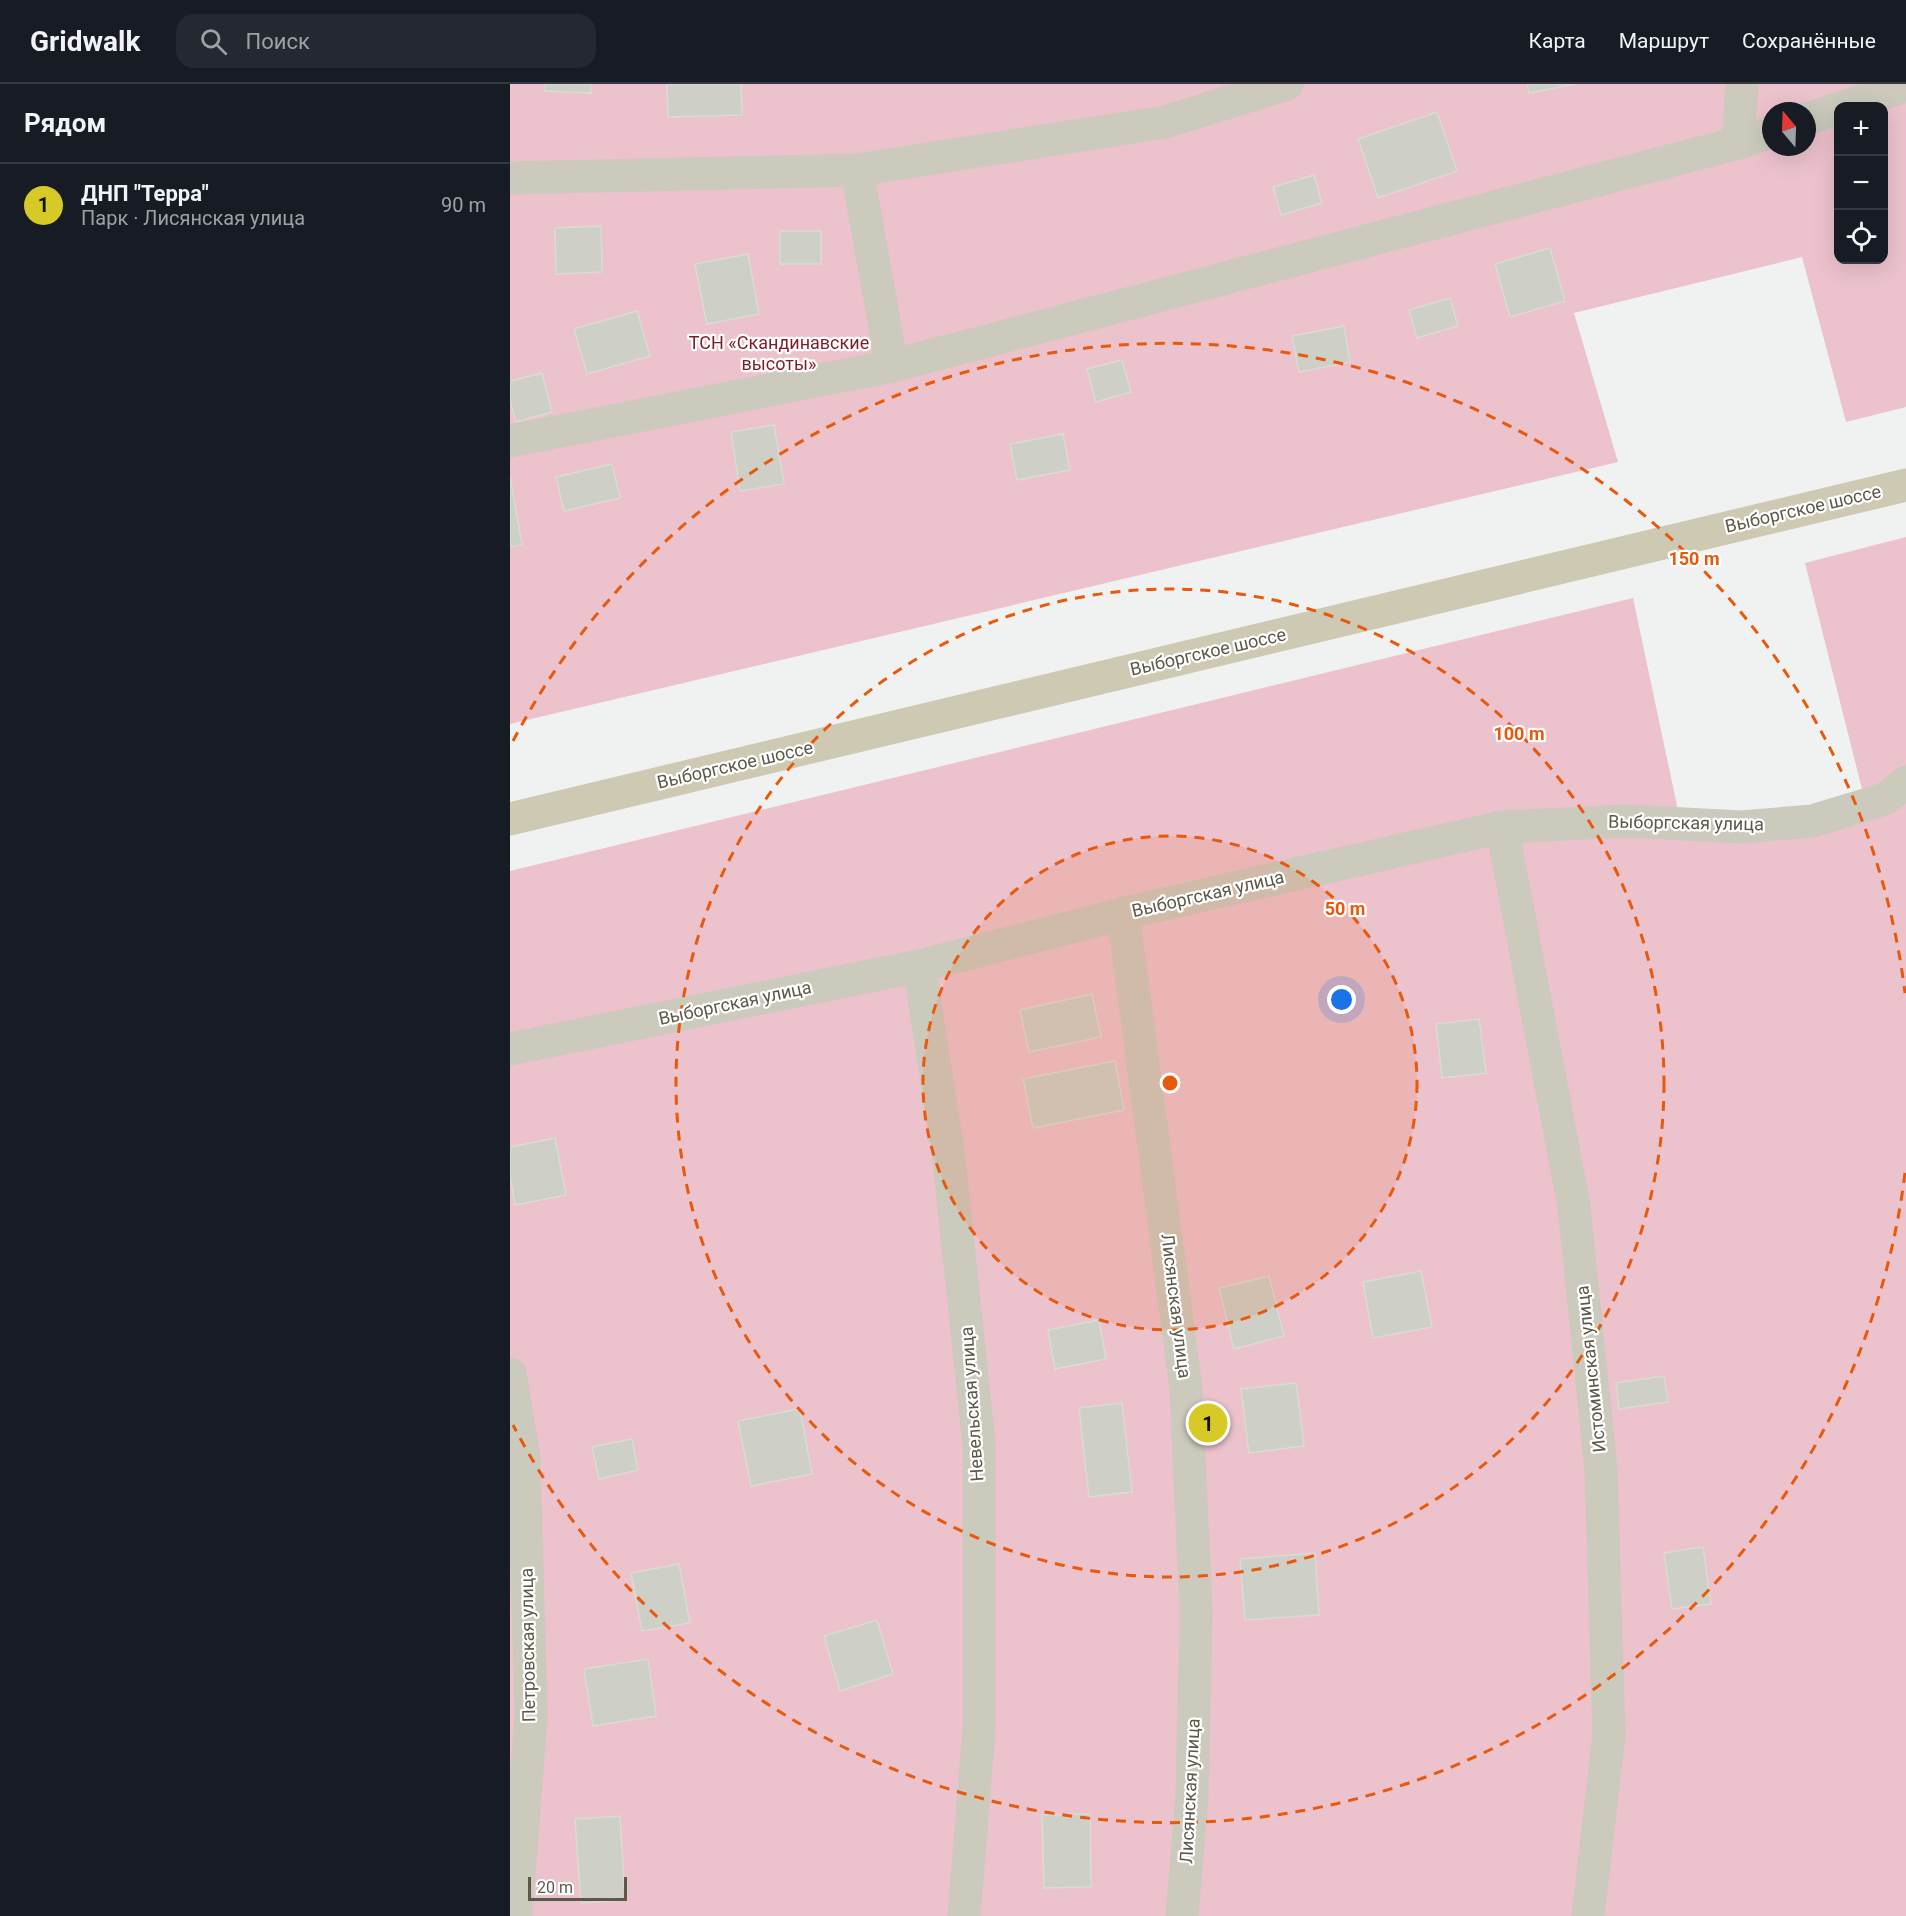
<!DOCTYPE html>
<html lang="ru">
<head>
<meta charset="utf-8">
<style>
	body { margin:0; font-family:Roboto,sans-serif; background:#242831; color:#f1f3f6 }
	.controls { position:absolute; right:18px; top:18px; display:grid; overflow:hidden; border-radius:12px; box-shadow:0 6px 24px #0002 }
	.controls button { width:54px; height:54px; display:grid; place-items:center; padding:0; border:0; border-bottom:2px solid #363941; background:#171b24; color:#f1f3f6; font:30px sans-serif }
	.compass { position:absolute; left:1252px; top:18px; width:54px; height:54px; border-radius:50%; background:#171b24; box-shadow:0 6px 24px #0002; rotate:341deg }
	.scale { position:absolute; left:18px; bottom:15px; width:99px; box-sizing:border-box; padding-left:6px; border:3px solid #5c5949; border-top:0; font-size:16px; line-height:21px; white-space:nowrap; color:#5c5949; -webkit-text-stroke:4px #fff; paint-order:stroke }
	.you { position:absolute; left:832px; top:916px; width:21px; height:21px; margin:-15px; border:4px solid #fff; border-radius:50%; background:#1a73e8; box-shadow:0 0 0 9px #1a73e833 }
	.badge { display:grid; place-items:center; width:39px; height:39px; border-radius:50%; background:#d7ca26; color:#111; font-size:20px; font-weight:700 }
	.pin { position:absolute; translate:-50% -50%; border:3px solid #fff; box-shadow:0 2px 6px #0006 }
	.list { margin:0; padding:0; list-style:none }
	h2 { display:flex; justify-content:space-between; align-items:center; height:78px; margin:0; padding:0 24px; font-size:26px }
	h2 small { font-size:20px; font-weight:400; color:#9ea1a6 }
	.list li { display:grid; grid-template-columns:39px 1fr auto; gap:18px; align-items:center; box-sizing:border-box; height:84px; padding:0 24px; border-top:2px solid #363941 }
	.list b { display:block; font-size:22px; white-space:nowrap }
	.list p { margin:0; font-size:20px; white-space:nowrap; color:#9ea1a6 }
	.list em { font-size:20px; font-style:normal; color:#9ea1a6 }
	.icon { flex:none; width:33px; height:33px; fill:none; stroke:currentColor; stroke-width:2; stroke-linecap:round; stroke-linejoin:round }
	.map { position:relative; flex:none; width:1396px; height:1832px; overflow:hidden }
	header { display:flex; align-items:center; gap:36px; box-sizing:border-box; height:84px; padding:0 30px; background:#171b24; border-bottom:2px solid #363941 }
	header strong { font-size:28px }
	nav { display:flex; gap:33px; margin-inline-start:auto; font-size:21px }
	.search { width:420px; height:54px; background:#242831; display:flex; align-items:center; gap:15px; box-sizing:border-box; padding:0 21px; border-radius:18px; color:#9ea1a6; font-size:22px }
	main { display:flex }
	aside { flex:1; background:#171b24 }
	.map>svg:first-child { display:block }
	.green { fill:#ecc2cd; fill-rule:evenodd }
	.building { fill:#cecfc7; stroke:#dbdbd5; stroke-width:1.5 }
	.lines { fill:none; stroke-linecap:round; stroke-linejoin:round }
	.minor { stroke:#ccc9bd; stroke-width:33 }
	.major { stroke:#cdc9b2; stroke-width:33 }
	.ring { fill:none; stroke:#e8590c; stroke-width:3; stroke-dasharray:10 8 }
	.labels { text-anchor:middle; stroke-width:4.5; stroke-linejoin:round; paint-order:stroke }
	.park-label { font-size:18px; fill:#7a1e2a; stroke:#fff }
	.street-label { font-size:18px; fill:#5c5949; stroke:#fff }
	.centre { fill:#e8590c; stroke:#fff; stroke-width:3 }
	.ring-label { font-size:18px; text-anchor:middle; font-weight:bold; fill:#e8590c; stroke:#fff; stroke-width:4.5; stroke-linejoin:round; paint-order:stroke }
</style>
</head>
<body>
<header>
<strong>Gridwalk</strong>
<div class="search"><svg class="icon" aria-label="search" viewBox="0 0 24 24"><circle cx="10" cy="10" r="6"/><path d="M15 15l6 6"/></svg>Поиск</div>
<nav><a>Карта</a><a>Маршрут</a><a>Сохранённые</a></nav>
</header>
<main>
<aside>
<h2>Рядом<small></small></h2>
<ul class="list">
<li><span class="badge">1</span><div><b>ДНП &quot;Терра&quot;</b><p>Парк · Лисянская улица</p></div><em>90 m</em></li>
</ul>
</aside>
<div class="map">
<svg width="1396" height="1832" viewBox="0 0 1396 1832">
	<rect width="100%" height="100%" fill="#f0f2f2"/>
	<path class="green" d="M 0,0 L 1396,0 L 1396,323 L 1336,338 L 1292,173 L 1064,229 L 1108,378 L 0,640 ZM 1328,22 L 1374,22 L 1374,176 L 1328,176 ZM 1261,27 L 1297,27 L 1297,63 L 1261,63 Z
		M 1396,453 L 1396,1832 L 0,1832 L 0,787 L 1123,514 L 1169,731 L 1246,742 L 1353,709 L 1295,479 Z"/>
	<path class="building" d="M 35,0 L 81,0 L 81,9 L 35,7 Z
		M 157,0 L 231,0 L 232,31 L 158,33 Z
		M 1017,0 L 1065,0 L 1019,9 Z
		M 927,28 L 947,87 L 868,114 L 848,55 Z
		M 804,91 L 812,119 L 771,131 L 763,103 Z
		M 91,142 L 92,188 L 46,190 L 45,144 Z
		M 270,147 L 311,147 L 311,180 L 270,180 Z
		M 1040,164 L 1055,217 L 1000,233 L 985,180 Z
		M 238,170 L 249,230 L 197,240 L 185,180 Z
		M 940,214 L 948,242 L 907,254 L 899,226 Z
		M 127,227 L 140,272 L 77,290 L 64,245 Z
		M 834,242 L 840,278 L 789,288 L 782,252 Z
		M 612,276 L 621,308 L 586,318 L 577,285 Z
		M 32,289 L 42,328 L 6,338 L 0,317 L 0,297 Z
		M 264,341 L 274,400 L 230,407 L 221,348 Z
		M 553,350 L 560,386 L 507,396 L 500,360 Z
		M 102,380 L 110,414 L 54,427 L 46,393 Z
		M 0,392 L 12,461 L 0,463 Z
		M 582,910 L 591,953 L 519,968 L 510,926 Z
		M 969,935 L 976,989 L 932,994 L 926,940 Z
		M 605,977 L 614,1026 L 523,1044 L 513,995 Z
		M 45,1054 L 56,1111 L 5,1121 L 0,1092 L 0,1063 Z
		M 911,1187 L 922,1243 L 863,1254 L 853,1198 Z
		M 759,1192 L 774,1252 L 724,1265 L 709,1204 Z
		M 589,1236 L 596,1275 L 545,1285 L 538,1246 Z
		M 1154,1292 L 1158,1318 L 1109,1325 L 1106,1299 Z
		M 786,1299 L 794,1362 L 739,1369 L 731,1305 Z
		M 612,1319 L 622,1408 L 579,1413 L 569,1324 Z
		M 290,1325 L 302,1390 L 241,1402 L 228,1337 Z
		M 122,1355 L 128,1386 L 89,1395 L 82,1363 Z
		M 1193,1463 L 1201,1520 L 1162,1525 L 1154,1469 Z
		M 805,1469 L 809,1531 L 735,1536 L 730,1475 Z
		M 169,1480 L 180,1539 L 132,1547 L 121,1489 Z
		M 367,1536 L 383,1590 L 330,1607 L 314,1552 Z
		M 138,1575 L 146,1632 L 83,1642 L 74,1585 Z
		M 580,1730 L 581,1803 L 534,1804 L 532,1731 Z
		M 110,1732 L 115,1816 L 71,1819 L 65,1735 Z"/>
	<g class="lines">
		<path class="minor" d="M 1335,22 L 1396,2
			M 1297,35 L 1328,25
			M 1228,59 L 1232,0
			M 347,86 L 382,282
			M 0,94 L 347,86 L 655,38 L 777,0
			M 0,357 L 382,282 L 1228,59 L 1261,48
			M 992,743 L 1064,1122 L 1091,1387 L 1099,1650 L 1078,1832
			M 613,829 L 676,1305 L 686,1528 L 682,1711 L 672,1832
			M 409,882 L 438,1067 L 469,1360 L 469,1645 L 454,1832
			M 0,965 L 409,882 L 624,827 L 992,743 L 1118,737 L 1231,743 L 1302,737 L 1375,715 L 1396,698
			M 0,1290 L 14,1375 L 21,1632 L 6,1832"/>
		<path class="major" d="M 0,735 L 1396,401"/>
	</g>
	<circle cx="660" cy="999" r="247" fill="#e8590c" fill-opacity=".12"/>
	<g class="ring">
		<circle cx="660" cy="999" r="247"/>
		<circle cx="660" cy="999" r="494"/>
		<path d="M1395 1089A741 741 0 0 1 3 1341M3 657A741 741 0 0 1 1395 909"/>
	</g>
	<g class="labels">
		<g class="park-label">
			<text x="269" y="265">ТСН «Скандинавские<tspan x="269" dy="21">высоты»</tspan></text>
		</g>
		<g class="street-label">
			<text transform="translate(1293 425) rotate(-13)" y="6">Выборгское шоссе</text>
			<text transform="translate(698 568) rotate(-13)" y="6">Выборгское шоссе</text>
			<text transform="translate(225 681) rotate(-13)" y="6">Выборгское шоссе</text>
			<text transform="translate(1176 739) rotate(1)" y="6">Выборгская улица</text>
			<text transform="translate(698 810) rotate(-13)" y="6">Выборгская улица</text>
			<text transform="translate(225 919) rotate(-12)" y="6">Выборгская улица</text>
			<text transform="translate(666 1222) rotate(83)" y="6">Лисянская улица</text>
			<text transform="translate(1081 1285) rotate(-96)" y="6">Истоминская улица</text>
			<text transform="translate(462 1320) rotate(-94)" y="6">Невельская улица</text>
			<text transform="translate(18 1561) rotate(-91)" y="6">Петровская улица</text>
			<text transform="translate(680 1707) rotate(-87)" y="6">Лисянская улица</text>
		</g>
	</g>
	<circle cx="660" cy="999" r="9" class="centre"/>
	<g class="ring-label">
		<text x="1184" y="481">150 m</text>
		<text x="1009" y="656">100 m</text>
		<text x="835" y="831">50 m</text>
	</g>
</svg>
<div class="controls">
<button>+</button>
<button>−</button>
<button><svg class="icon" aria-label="locate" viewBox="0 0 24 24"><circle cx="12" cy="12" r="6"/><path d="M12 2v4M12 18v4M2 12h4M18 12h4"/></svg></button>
</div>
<svg class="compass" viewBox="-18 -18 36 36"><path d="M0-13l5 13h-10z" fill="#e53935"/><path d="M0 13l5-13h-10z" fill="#9ea1a6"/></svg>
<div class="scale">20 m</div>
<div class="you"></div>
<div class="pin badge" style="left:698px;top:1339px">1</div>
</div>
</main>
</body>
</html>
